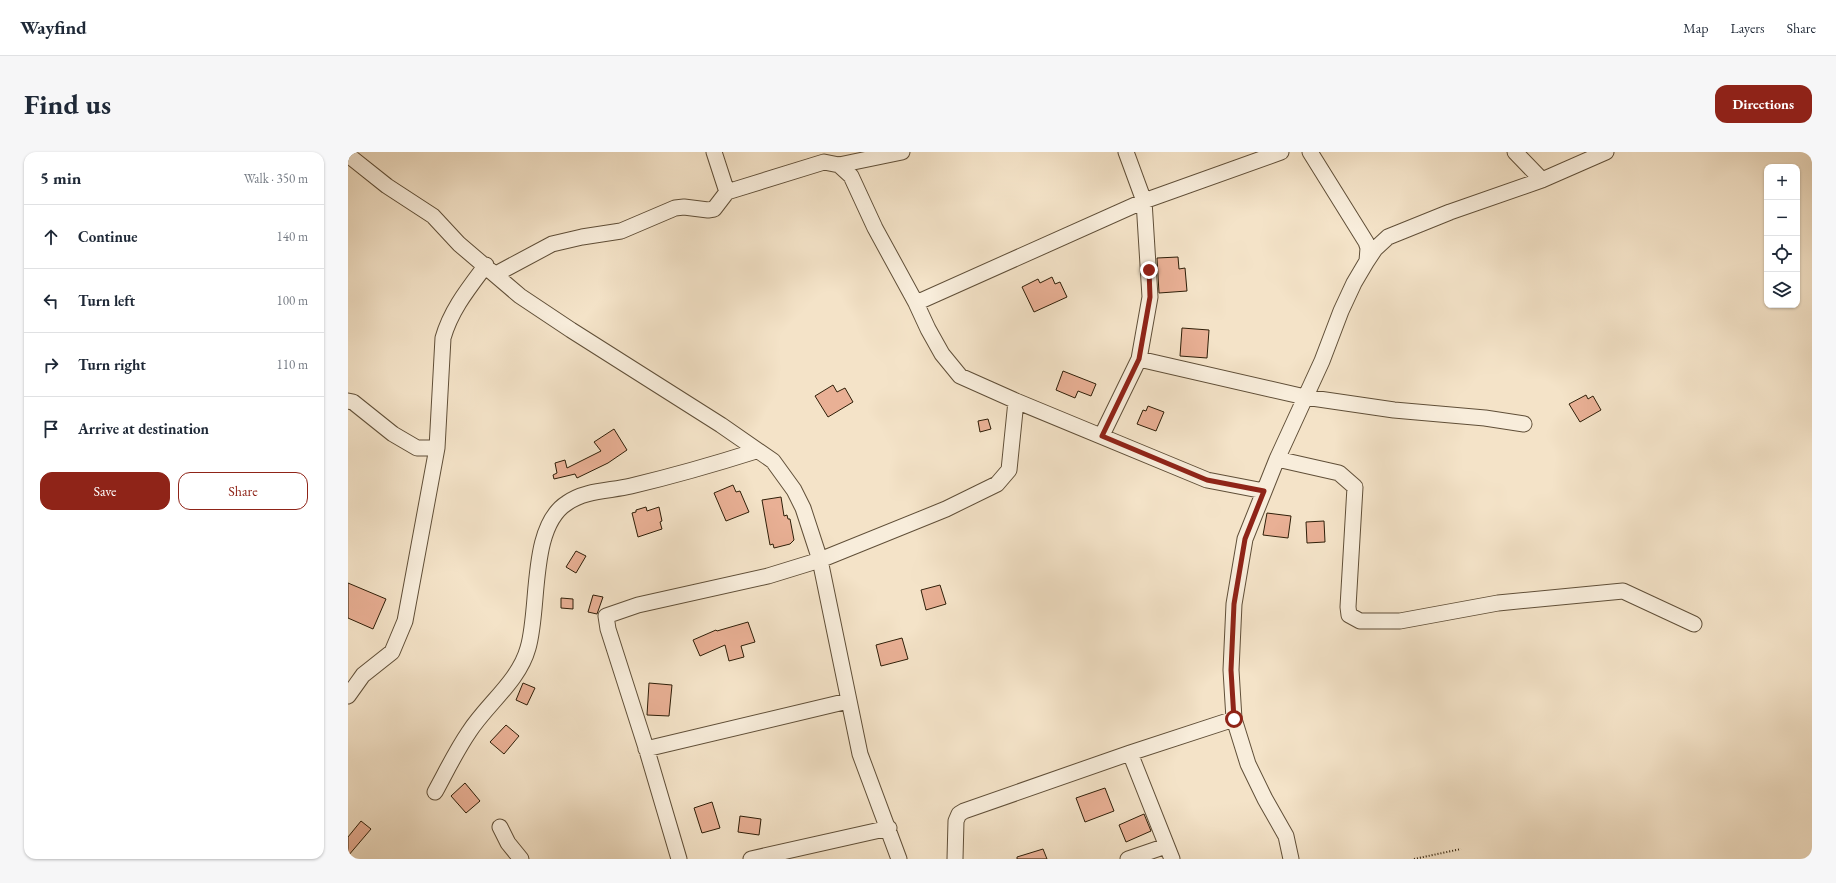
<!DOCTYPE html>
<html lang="en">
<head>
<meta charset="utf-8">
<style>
	body { margin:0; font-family:"EB Garamond",serif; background:#f6f6f7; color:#1f2937 }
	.controls { position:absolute; right:12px; top:12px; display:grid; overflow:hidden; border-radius:8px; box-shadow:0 1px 3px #0004 }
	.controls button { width:36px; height:36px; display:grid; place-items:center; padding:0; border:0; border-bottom:1px solid #e0e1e3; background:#fff; color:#1f2937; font:20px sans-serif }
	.stop { position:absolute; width:12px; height:12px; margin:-9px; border:3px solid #8f2418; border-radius:50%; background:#fff }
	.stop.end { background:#8f2418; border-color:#fff; box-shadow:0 1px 4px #0008 }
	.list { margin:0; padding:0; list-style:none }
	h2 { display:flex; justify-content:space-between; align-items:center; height:52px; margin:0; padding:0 16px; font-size:17px }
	h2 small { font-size:13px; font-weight:400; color:#747a83 }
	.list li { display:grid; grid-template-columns:26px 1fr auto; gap:12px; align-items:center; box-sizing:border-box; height:64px; padding:0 16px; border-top:1px solid #e0e1e3 }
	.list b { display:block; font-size:15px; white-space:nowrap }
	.list em { font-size:13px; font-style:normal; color:#747a83 }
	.actions { display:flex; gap:8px; padding:12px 16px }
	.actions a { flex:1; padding:9px 0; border:1px solid #8f2418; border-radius:12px; text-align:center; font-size:14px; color:#8f2418 }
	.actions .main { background:#8f2418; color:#fff }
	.icon { flex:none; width:22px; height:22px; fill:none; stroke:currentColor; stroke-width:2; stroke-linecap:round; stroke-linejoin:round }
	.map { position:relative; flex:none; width:1464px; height:707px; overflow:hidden; border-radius:12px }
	header { display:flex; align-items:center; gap:24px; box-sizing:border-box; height:56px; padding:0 20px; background:#fff; border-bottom:1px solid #e0e1e3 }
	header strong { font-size:19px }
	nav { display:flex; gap:22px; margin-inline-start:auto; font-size:14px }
	.intro { display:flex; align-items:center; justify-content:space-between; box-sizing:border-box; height:96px; padding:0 24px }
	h1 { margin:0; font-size:28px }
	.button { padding:10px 18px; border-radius:12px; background:#8f2418; color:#fff; font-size:14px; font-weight:700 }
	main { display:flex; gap:24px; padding:0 24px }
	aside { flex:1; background:#fff; border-radius:12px; box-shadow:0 1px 3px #0004 }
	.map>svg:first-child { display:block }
	.building { fill:#e9b095; stroke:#2e1e08 }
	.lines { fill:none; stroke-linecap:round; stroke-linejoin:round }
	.minor-casing { stroke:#604f38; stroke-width:17 }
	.path { stroke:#2e1e08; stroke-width:2; stroke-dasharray:1 2; stroke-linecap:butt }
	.minor { stroke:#f8eddb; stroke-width:15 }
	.route { stroke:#8f2418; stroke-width:5 }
</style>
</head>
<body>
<header>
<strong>Wayfind</strong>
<nav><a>Map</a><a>Layers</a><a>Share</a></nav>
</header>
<div class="intro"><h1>Find us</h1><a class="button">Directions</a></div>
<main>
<aside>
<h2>5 min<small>Walk · 350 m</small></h2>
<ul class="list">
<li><svg class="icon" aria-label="ahead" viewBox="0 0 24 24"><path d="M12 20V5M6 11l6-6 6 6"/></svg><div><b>Continue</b></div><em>140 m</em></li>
<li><svg class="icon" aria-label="left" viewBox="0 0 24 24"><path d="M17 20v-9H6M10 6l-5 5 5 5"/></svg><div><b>Turn left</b></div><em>100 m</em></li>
<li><svg class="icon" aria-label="right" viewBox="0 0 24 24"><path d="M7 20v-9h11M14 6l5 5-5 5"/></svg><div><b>Turn right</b></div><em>110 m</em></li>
<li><svg class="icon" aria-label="arrive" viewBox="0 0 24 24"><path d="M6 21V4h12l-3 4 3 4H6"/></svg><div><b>Arrive at destination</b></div></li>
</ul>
<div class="actions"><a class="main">Save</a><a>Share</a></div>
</aside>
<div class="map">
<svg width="1464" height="707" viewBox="0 0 1464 707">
	<rect width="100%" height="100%" fill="#f4e3c8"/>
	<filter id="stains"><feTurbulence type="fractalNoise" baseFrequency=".005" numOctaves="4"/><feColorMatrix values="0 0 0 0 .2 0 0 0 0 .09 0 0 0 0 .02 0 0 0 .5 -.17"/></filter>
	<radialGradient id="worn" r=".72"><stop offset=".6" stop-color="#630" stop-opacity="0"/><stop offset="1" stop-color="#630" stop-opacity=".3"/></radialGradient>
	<path class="building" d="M 830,105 L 831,117 L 837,116 L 839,139 L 811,141 L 809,106 Z
		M 704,125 L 707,132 L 712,130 L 719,145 L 686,160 L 674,135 L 690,127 L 692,131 Z
		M 834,176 L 861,178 L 859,206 L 832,204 Z
		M 715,219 L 748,232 L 743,244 L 730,239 L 727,246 L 708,238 Z
		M 485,233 L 489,240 L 497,236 L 505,250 L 480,265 L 467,244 Z
		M 1238,243 L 1240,247 L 1245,244 L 1253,258 L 1232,270 L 1221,252 Z
		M 800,254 L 816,260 L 808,279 L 789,272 L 795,258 L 798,259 Z
		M 640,267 L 643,277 L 632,280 L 630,269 Z
		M 266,277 L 279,298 L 260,311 L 229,326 L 227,322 L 206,327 L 205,323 L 209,321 L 207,311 L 217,308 L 219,316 L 253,299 L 246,290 Z
		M 385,333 L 388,340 L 392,339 L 401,360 L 378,369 L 366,341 Z
		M 433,345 L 436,364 L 439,363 L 440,367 L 442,367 L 446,388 L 442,392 L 426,396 L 425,392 L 422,393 L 414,348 Z
		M 298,355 L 299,359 L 311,355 L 314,369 L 312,370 L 314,377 L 290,385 L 284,361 L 288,360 L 288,358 Z
		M 919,361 L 943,364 L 940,386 L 915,383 Z
		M 976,369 L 977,390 L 959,391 L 958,370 Z
		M 228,399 L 238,404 L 228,421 L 218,415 Z
		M 0,431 L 38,447 L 25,477 L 0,466 Z
		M 592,433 L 598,452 L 578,458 L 573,438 Z
		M 245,443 L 255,445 L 249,462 L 240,460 Z
		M 213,446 L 225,447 L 225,457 L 213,456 Z
		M 400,470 L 407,490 L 393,494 L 396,505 L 381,509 L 377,493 L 352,504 L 345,488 L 368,478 L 369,479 Z
		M 554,486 L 560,507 L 533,514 L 528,493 Z
		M 175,531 L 187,536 L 179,553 L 168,548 Z
		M 301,531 L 324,533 L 321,564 L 299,563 Z
		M 158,573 L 171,584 L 156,602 L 142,590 Z
		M 117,631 L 132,649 L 118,661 L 103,644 Z
		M 757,636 L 766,659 L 737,670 L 728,646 Z
		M 364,650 L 372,676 L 354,681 L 346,656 Z
		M 796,662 L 803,679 L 778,690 L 771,673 Z
		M 392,664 L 413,667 L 411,683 L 390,680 Z
		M 13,669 L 23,677 L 0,704 L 0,685 Z
		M 695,697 L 699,707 L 669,707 L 669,705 Z"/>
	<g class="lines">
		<g class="minor-casing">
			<path id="minor" d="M 366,0 L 379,40
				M 962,0 L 1018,90 L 1020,96 L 1019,109
				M 1167,0 L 1194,28
				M 0,3 L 39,34 L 85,64 L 111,92 L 172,144 L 223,178 L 373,273 L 425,309 L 446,338 L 455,356 L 472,408 L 512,602 L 551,707
				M 491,13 L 554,0
				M 148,122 L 204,92 L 234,85 L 273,79 L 327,56 L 336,55 L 360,58 L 366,57 L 379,40 L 476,10 L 491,13 L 503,24 L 527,76 L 568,151 L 580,177 L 594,202 L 612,224 L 668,249 L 859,328 L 916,339
				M 568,151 L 796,49 L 933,0
				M 791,207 L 957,245 L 1046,258 L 1137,266 L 1176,272
				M 0,249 L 5,250 L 45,282 L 69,296 L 89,296
				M 754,283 L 791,207 L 802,145 L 796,49 L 778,0
				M 929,307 L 991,321 L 1007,335 L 1000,455 L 1001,463 L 1012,469 L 1052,469 L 1150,451 L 1275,439 L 1346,472
				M 0,544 L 15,523 L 44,500 L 57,469 L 89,296 L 95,186 C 103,158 120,137 138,113
				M 298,597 L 500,549
				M 782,601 L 824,707
				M 87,640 C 98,620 108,599 121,580 C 139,552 171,529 180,496 C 192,456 181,375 219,351 C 237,338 262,339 283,334 C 325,324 367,312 408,299
				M 152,675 L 160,691 L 173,707
				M 331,707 L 300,602 L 260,477 L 258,464 L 290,453 L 420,424 L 472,408 L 598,357 L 649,332 L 661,318 L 668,249
				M 403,707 L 541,676
				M 607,707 L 608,669 L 611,662 L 616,659 L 782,601 L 886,567
				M 780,707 L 818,694
				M 943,707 L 938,684 L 917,647 L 900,612 L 886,567 L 883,518 L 886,452 L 897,387 L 929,307 L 974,209 L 993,159 L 1006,131 L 1019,109 L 1027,97 L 1040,85 L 1102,60 L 1194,28 L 1258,0"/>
		</g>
		<path class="path" d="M 1066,707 L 1113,697"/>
		<use href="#minor" class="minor"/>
	</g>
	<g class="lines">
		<path class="route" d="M 801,118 L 802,145 L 791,207 L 754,284 L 859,328 L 916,339 L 897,387 L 886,452 L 883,518 L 886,567"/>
	</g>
	<rect width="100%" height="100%" filter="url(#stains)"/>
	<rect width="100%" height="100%" fill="url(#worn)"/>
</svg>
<div class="controls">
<button>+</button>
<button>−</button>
<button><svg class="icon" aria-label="locate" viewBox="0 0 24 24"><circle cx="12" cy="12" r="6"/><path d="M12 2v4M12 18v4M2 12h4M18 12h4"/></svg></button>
<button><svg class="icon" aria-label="layers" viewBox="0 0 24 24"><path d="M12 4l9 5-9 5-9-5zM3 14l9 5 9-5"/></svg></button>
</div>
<div class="stop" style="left:886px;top:567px"></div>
<div class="stop end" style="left:801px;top:118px"></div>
</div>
</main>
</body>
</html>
